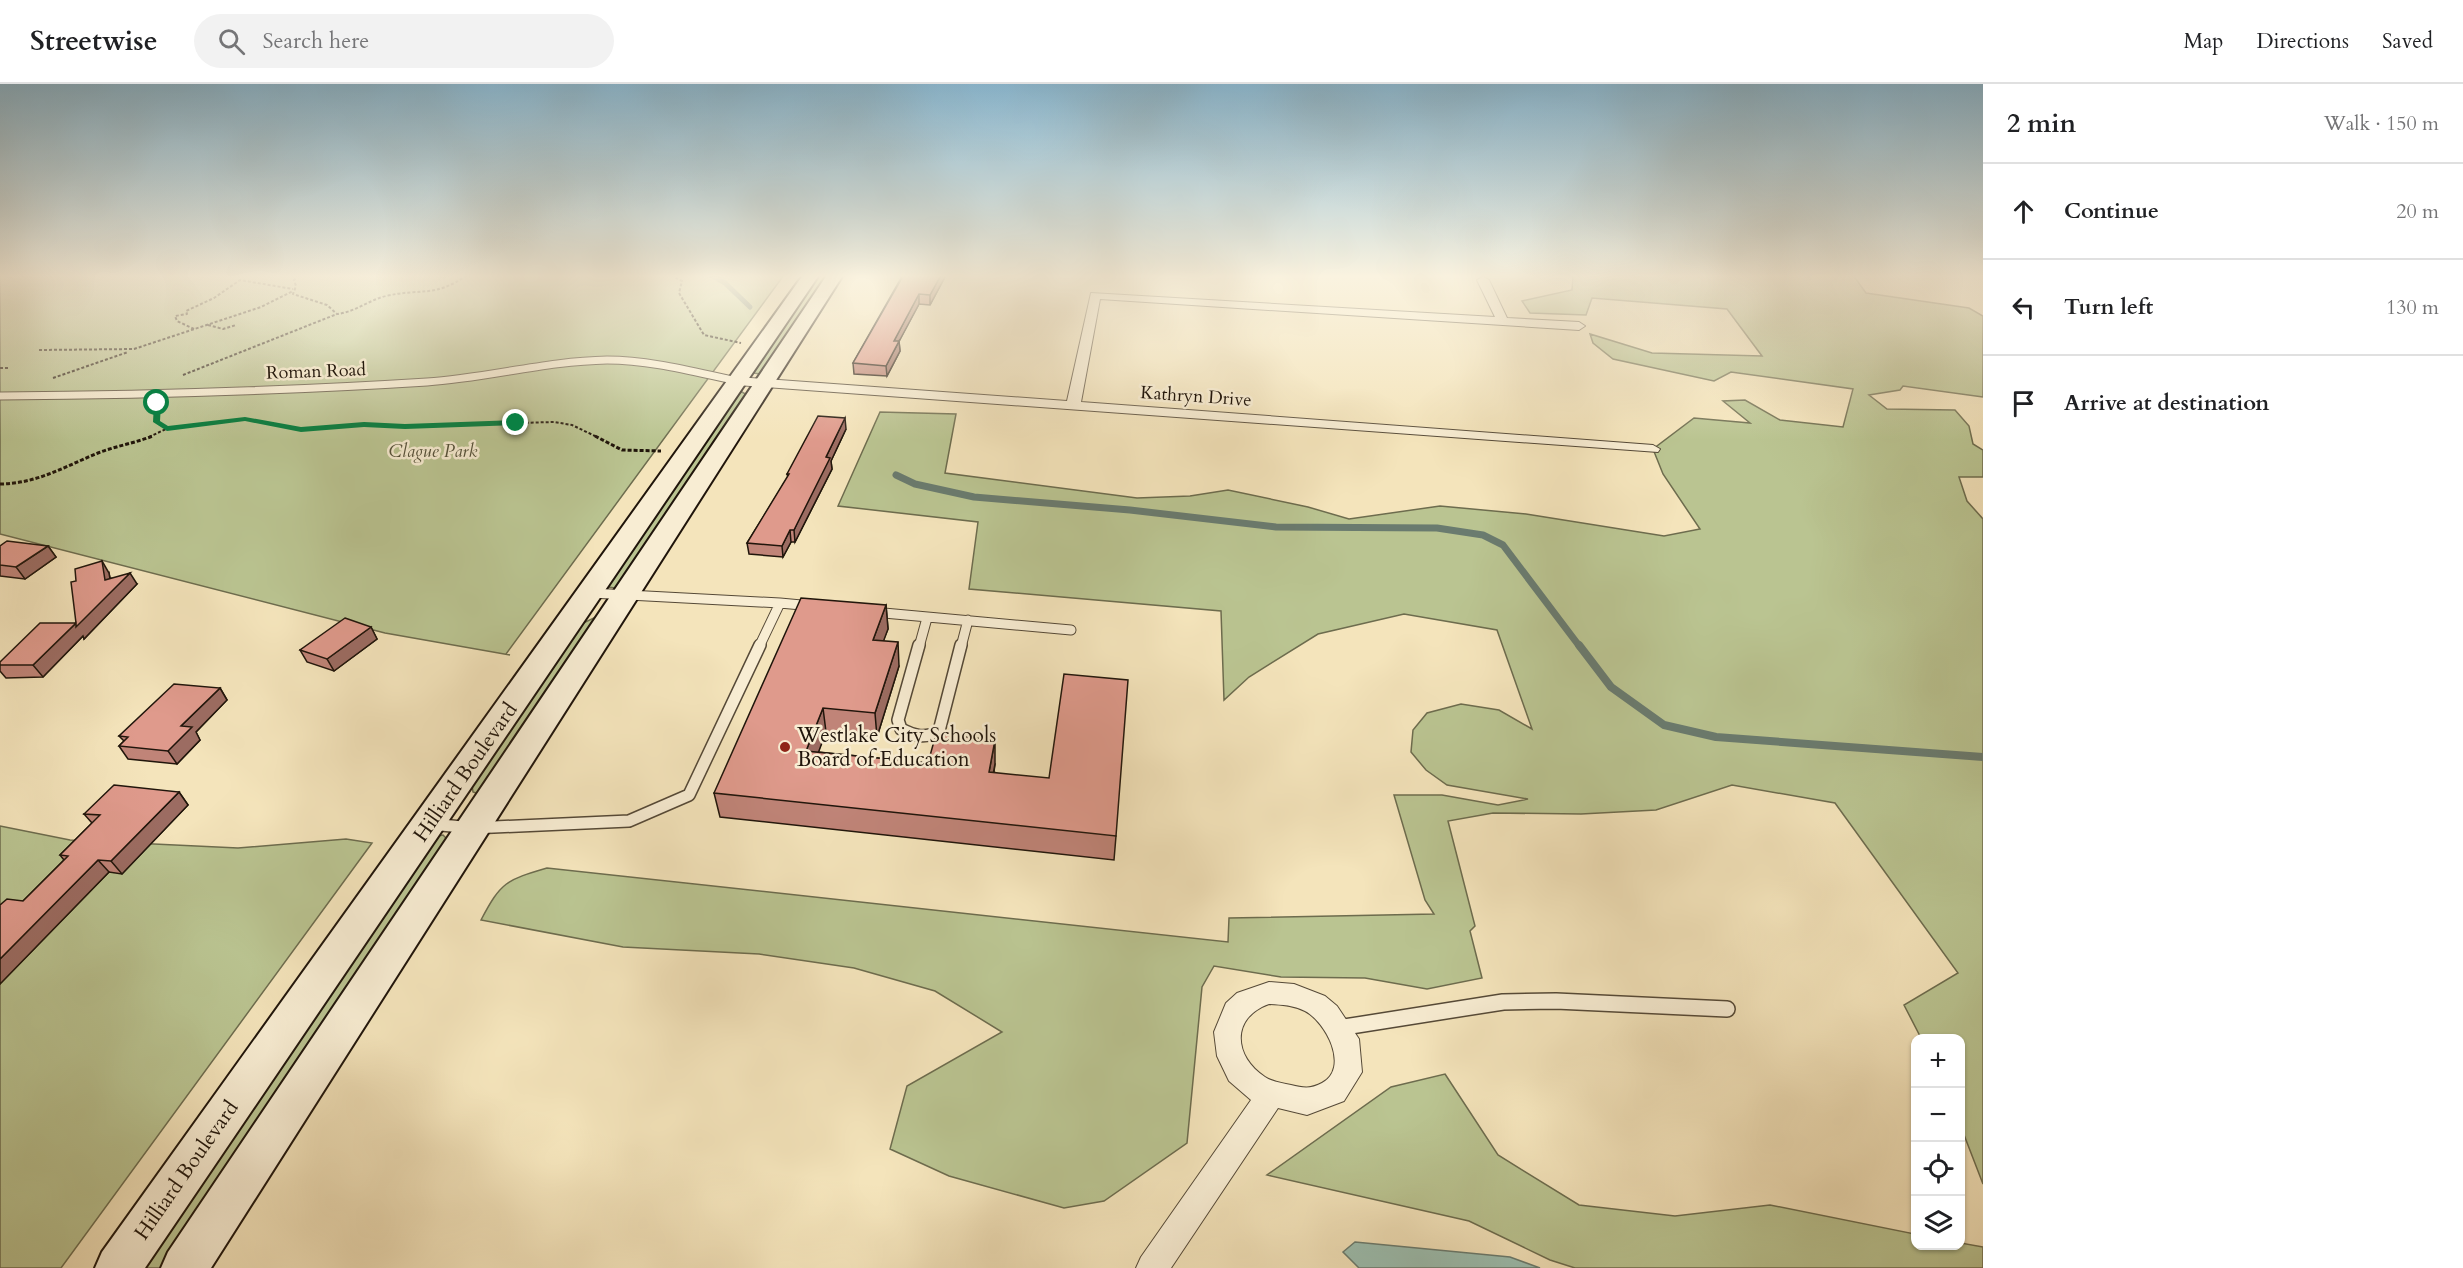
<!DOCTYPE html>
<html lang="en">
<head>
<meta charset="utf-8">
<style>
	body { margin:0; font-family:Cardo,serif; background:#f2f2f2; color:#202124 }
	.controls { position:absolute; right:18px; bottom:18px; display:grid; overflow:hidden; border-radius:12px; box-shadow:0 2px 4px #0004 }
	.controls button { width:54px; height:54px; display:grid; place-items:center; padding:0; border:0; border-bottom:2px solid #e0e0e0; background:#fff; color:#202124; font:30px sans-serif }
	.stop { position:absolute; width:18px; height:18px; margin:-14px; border:4px solid #0b8043; border-radius:50%; background:#fff }
	.stop.end { background:#0b8043; border-color:#fff; box-shadow:0 2px 6px #0008 }
	.list { margin:0; padding:0; list-style:none }
	h2 { display:flex; justify-content:space-between; align-items:center; height:78px; margin:0; padding:0 24px; font-size:26px }
	h2 small { font-size:20px; font-weight:400; color:#757577 }
	.list li { display:grid; grid-template-columns:39px 1fr auto; gap:18px; align-items:center; box-sizing:border-box; height:96px; padding:0 24px; border-top:2px solid #e0e0e0 }
	.list b { display:block; font-size:22px; white-space:nowrap }
	.list em { font-size:20px; font-style:normal; color:#757577 }
	.icon { flex:none; width:33px; height:33px; fill:none; stroke:currentColor; stroke-width:2; stroke-linecap:round; stroke-linejoin:round }
	.map { position:relative; flex:none; width:1983px; height:1184px; overflow:hidden }
	header { display:flex; align-items:center; gap:36px; box-sizing:border-box; height:84px; padding:0 30px; background:#fff; border-bottom:2px solid #e0e0e0 }
	header strong { font-size:28px }
	nav { display:flex; gap:33px; margin-inline-start:auto; font-size:21px }
	.search { width:420px; height:54px; background:#f2f2f2; display:flex; align-items:center; gap:15px; box-sizing:border-box; padding:0 21px; border-radius:33px; color:#757577; font-size:22px }
	main { display:flex }
	aside { flex:1; background:#fff }
	.map>svg:first-child { display:block }
	.green { fill:#bac491; stroke:#6d6c4e; stroke-width:1.5 }
	.water { fill:#9cbfb1; stroke:#6a7b6f; stroke-width:1.5 }
	.lines { fill:none; stroke-linecap:round; stroke-linejoin:round }
	.stream-far2 { stroke:#6a7b6f; stroke-width:5 }
	.stream-far1 { stroke:#6a7b6f; stroke-width:7 }
	.stream { stroke:#6a7b6f; stroke-width:8 }
	.lane-far3-casing { stroke:#554937; stroke-width:9 }
	.lane-far2-casing { stroke:#554937; stroke-width:11 }
	.lane-far1-casing { stroke:#554937; stroke-width:14 }
	.lane-casing { stroke:#554937; stroke-width:18 }
	.street-casing { stroke:#554937; stroke-width:2 }
	.secondary-casing { stroke:#20150b; stroke-width:4 }
	.path-far1 { stroke:#20150b; stroke-width:2; stroke-dasharray:3 2; stroke-linecap:butt }
	.path { stroke:#20150b; stroke-width:3; stroke-dasharray:4 2; stroke-linecap:butt }
	.lane-far3 { stroke:#f8edd3; stroke-width:7 }
	.lane-far2 { stroke:#f8edd3; stroke-width:9 }
	.lane-far1 { stroke:#f8edd3; stroke-width:11 }
	.lane { stroke:#f8edd3; stroke-width:15 }
	.street { fill:#f8edd3; fill-rule:evenodd }
	.secondary { fill:#f8edd3; fill-rule:evenodd }
	.wall { fill:#c08478; stroke:#20150b; stroke-width:1.5 }
	.shaded-wall { fill:#9c6c62; stroke:#20150b; stroke-width:1.5 }
	.building { fill:#df9a8c; stroke:#20150b; stroke-width:1.5 }
	.route { fill:#0b8043 }
	.poi-dot { fill:#8f2418; stroke:#f8edd3; stroke-width:2 }
	.labels { text-anchor:middle; stroke-width:5; stroke-linejoin:round; paint-order:stroke }
	.far-street-label { font-size:18px; fill:#20150b; stroke:#f8edd3 }
	.far-park-label { font-size:18px; font-style:italic; fill:#56523a; stroke:#f8edd3 }
	.poi-label { font-size:21px; fill:#20150b; stroke:#f8edd3; text-anchor:start }
	.street-label { font-size:21px; fill:#20150b; stroke:#f8edd3 }
</style>
</head>
<body>
<header>
<strong>Streetwise</strong>
<div class="search"><svg class="icon" aria-label="search" viewBox="0 0 24 24"><circle cx="10" cy="10" r="6"/><path d="M15 15l6 6"/></svg>Search here</div>
<nav><a>Map</a><a>Directions</a><a>Saved</a></nav>
</header>
<main>
<div class="map">
<svg width="1983" height="1184" viewBox="0 0 1983 1184">
	<rect width="100%" height="100%" fill="#f4e4bb"/>
	<filter id="stains"><feTurbulence type="fractalNoise" baseFrequency=".00333" numOctaves="4"/><feColorMatrix values="0 0 0 0 .2 0 0 0 0 .09 0 0 0 0 .02 0 0 0 .5 -.17"/></filter>
	<radialGradient id="worn" r=".72"><stop offset=".6" stop-color="#630" stop-opacity="0"/><stop offset="1" stop-color="#630" stop-opacity=".3"/></radialGradient>
	<path class="green" d="M 0,191 L 784,191 L 506,570 L 510,571 L 385,549 L 0,450 Z
		M 819,191 L 827,191 L 761,290 L 752,289 Z
		M 1573,191 L 1853,191 L 1866,209 L 1969,224 L 1983,232 L 1983,313 L 1903,302 L 1900,306 L 1869,311 L 1887,325 L 1955,326 L 1969,342 L 1973,360 L 1983,366 L 1983,393 L 1959,393 L 1967,417 L 1983,435 L 1983,1100 L 1961,1043 L 1960,954 L 1921,954 L 1904,921 L 1958,889 L 1835,719 L 1732,701 L 1656,726 L 1581,730 L 1493,729 L 1448,737 L 1475,842 L 1470,847 L 1482,894 L 1427,905 L 1365,894 L 1281,893 L 1214,882 L 1202,903 L 1187,1059 L 1104,1117 L 1064,1124 L 949,1092 L 890,1065 L 907,1002 L 1002,948 L 935,907 L 854,884 L 759,870 L 623,863 L 481,836 C 501,798 506,796 547,784 L 1228,858 L 1229,834 L 1434,830 L 1425,816 L 1394,711 L 1442,711 L 1498,721 L 1528,715 L 1447,701 L 1426,686 L 1411,668 L 1413,646 L 1427,629 L 1461,620 L 1499,626 L 1532,645 L 1497,546 L 1404,530 L 1318,550 L 1249,593 L 1224,616 L 1221,527 L 969,505 L 978,438 L 838,422 L 880,328 L 956,330 L 945,389 L 1137,414 L 1190,412 L 1228,406 L 1308,423 L 1349,435 L 1440,422 L 1526,430 L 1664,452 L 1700,445 L 1663,390 L 1653,365 L 1694,334 L 1750,339 L 1723,317 L 1745,316 L 1780,336 L 1843,343 L 1853,305 L 1731,288 L 1714,297 L 1613,275 L 1593,259 L 1590,250 L 1652,269 L 1762,272 L 1727,225 L 1592,214 L 1586,231 L 1530,229 L 1522,217 L 1572,206 Z
		M 742,308 L 747,311 L 618,502 L 615,504 L 608,503 L 608,500 L 737,310 Z
		M 600,531 L 479,710 L 473,708 L 472,701 L 581,540 Z
		M 0,742 L 70,756 L 238,764 L 346,755 L 372,759 L 61,1184 L 0,1184 Z
		M 443,751 L 448,756 L 164,1184 L 140,1184 L 438,752 Z
		M 1445,990 L 1498,1071 L 1579,1121 L 1675,1132 L 1770,1121 L 1915,1150 L 1916,1162 L 1960,1162 L 1961,1159 L 1983,1163 L 1983,1184 L 1575,1184 L 1550,1176 L 1469,1137 L 1267,1091 L 1391,1003 Z"/>
	<path class="water" d="M 1355,1158 L 1510,1173 L 1540,1184 L 1359,1184 L 1343,1168 Z"/>
	<g class="lines">
		<path class="stream-far2" d="M 711,191 L 725,199 L 750,223"/>
		<path class="stream-far1" d="M 896,391 L 915,400 L 974,413 L 1130,426 L 1276,443 L 1437,444 L 1483,451 L 1503,461 L 1580,563"/>
		<path class="stream" d="M 1579,561 L 1611,603 L 1664,641 L 1716,653 L 1983,673"/>
		<g class="lane-far3-casing">
			<path id="lane-far3" d="M 0,312 C 142,311 285,307 427,298 C 487,294 547,277 607,276 C 651,276 694,288 737,297"/>
		</g>
		<g class="lane-far2-casing">
			<path id="lane-far2" d="M 591,509 L 780,519 L 759,563
				M 780,519 L 812,522
				M 873,528 L 1071,546
				M 919,563 L 927,534
				M 961,563 L 968,536"/>
		</g>
		<g class="lane-far1-casing">
			<path id="lane-far1" d="M 919,561 L 898,636 L 901,645 C 915,652 925,655 939,647 L 961,561
				M 431,740 L 472,744 L 629,737 L 689,711 L 760,561"/>
		</g>
		<g class="lane-casing">
			<path id="lane" d="M 1338,944 L 1503,918 L 1556,917 L 1727,925"/>
		</g>
		<g class="street-casing">
			<path id="street" d="M 1483,193 L 1489,196 L 1507,234 L 1579,238 L 1585,242 L 1579,246 L 1100,215 L 1081,318 L 1653,361 L 1660,365 L 1658,368 L 737,301 L 730,297 L 737,293 L 1067,317 L 1091,209 L 1495,233 L 1477,196 Z
				M 1269,898 L 1294,900 L 1325,912 L 1337,922 L 1359,955 L 1362,988 L 1344,1017 L 1307,1031 L 1278,1024 L 1171,1184 L 1136,1184 L 1141,1173 L 1251,1016 L 1229,997 L 1217,972 L 1214,948 L 1226,919 L 1237,909 ZM 1269,920 C 1282,921 1293,921 1305,927 C 1326,938 1350,984 1322,999 C 1311,1005 1303,1004 1291,1001 C 1283,999 1272,998 1265,993 C 1234,973 1230,934 1269,920 Z"/>
		</g>
		<g class="secondary-casing">
			<path id="secondary" d="M 803,191 L 819,191 L 145,1184 L 95,1184 L 102,1168 Z
				M 827,191 L 843,191 L 211,1184 L 161,1184 L 168,1168 Z"/>
		</g>
		<path class="path-far1" d="M 299,191 L 294,196 L 296,202 L 293,210 L 327,221 L 337,230 C 355,228 369,216 386,212 C 420,204 435,214 467,191
			M 671,191 L 682,197 L 679,209 L 704,251 L 741,259
			M 208,241 L 223,245 L 236,241
			M 194,245 L 177,237 L 175,232 L 187,230 L 186,227 L 214,214 L 240,196 L 293,205
			M 39,266 L 134,265 L 261,223 L 293,207
			M 0,284 L 10,284
			M 183,291 L 337,230
			M 53,294 L 128,268
			M 156,326 L 157,338 L 167,345 L 245,335 L 301,346 L 364,340 L 405,342 L 554,338 L 572,341 L 597,353
			M 149,353 L 166,345"/>
		<path class="path" d="M 595,352 L 622,366 L 661,367
			M 0,400 C 36,400 66,382 98,369 C 116,362 135,359 153,352"/>
		<use href="#lane-far3" class="lane-far3"/>
		<use href="#lane-far2" class="lane-far2"/>
		<use href="#lane-far1" class="lane-far1"/>
		<use href="#lane" class="lane"/>
		<use href="#street" class="street"/>
		<use href="#secondary" class="secondary"/>
	</g>
	<path class="wall" d="M 901,191 L 946,191 L 930,221 L 919,220 L 899,257 L 900,267 L 887,292 L 854,290 L 853,279 L 901,194 Z
		M 846,345 L 831,377 L 832,385 L 795,458 L 791,458 L 783,473 L 749,470 L 747,459 L 788,393 L 787,390 Z
		M 0,462 L 48,462 L 56,473 L 25,495 L 0,492 Z
		M 109,489 L 110,494 L 137,500 L 84,555 L 83,552 L 43,593 L 6,594 L 0,587 L 0,578 L 76,539 Z
		M 886,521 L 888,545 L 883,557 L 899,582 L 877,653 L 826,648 L 818,668 L 928,679 L 995,680 L 994,688 L 1116,752 L 1114,776 L 720,733 L 714,709 Z
		M 371,543 L 377,555 L 334,587 L 307,578 L 300,566 Z
		M 220,604 L 227,616 L 196,648 L 200,656 L 177,680 L 128,675 L 119,662 L 124,657 L 119,652 Z
		M 179,708 L 188,721 L 122,790 L 109,788 L 0,900 L 0,821 L 23,817 L 64,776 L 60,771 L 92,739 L 84,730 Z"/>
	<path class="shaded-wall" d="M 941,191 L 946,191 L 930,221 L 930,211 Z
		M 919,210 L 919,220 L 894,267 L 894,257 Z
		M 899,257 L 900,267 L 887,292 L 886,282 Z
		M 845,334 L 846,345 L 831,377 L 832,385 L 795,458 L 794,446 L 826,373 Z
		M 790,446 L 791,458 L 783,473 L 782,462 Z
		M 48,462 L 56,473 L 25,495 L 16,483 Z
		M 102,477 L 109,489 L 112,506 L 130,489 L 137,500 L 84,555 L 83,552 L 43,593 L 33,581 L 76,539 Z
		M 886,521 L 888,545 L 875,580 L 873,556 Z
		M 371,543 L 377,555 L 334,587 L 327,575 Z
		M 898,558 L 899,582 L 877,653 L 875,629 Z
		M 220,604 L 227,616 L 196,648 L 200,656 L 177,680 L 168,667 L 181,642 Z
		M 823,624 L 826,648 L 810,691 L 806,667 Z
		M 995,656 L 995,680 L 989,712 L 989,688 Z
		M 179,708 L 188,721 L 122,790 L 111,777 Z
		M 98,776 L 109,788 L 0,900 L 0,875 Z"/>
	<path class="building" d="M 901,191 L 941,191 L 930,211 L 919,210 L 894,257 L 899,257 L 886,282 L 853,279 L 902,194 Z
		M 818,332 L 845,334 L 826,373 L 830,374 L 794,446 L 790,446 L 782,462 L 747,459 L 789,390 L 787,390 Z
		M 7,457 L 48,462 L 16,483 L 0,481 L 0,462 Z
		M 102,477 L 105,496 L 130,489 L 76,543 L 76,539 L 33,581 L 0,581 L 0,578 L 40,539 L 76,539 L 71,498 L 76,497 L 75,485 Z
		M 801,514 L 886,521 L 873,556 L 898,558 L 875,629 L 823,624 L 806,667 L 928,679 L 936,650 L 995,656 L 989,688 L 1049,694 L 1064,590 L 1128,596 L 1116,752 L 714,709 Z
		M 345,534 L 371,543 L 327,575 L 300,566 Z
		M 174,600 L 220,604 L 181,642 L 192,643 L 168,667 L 119,662 L 128,653 L 119,652 Z
		M 114,701 L 179,708 L 111,777 L 98,776 L 0,875 L 0,821 L 7,815 L 23,817 L 68,772 L 60,771 L 100,731 L 84,730 Z"/>
	<linearGradient id="sky" x2="0" y2="1"><stop stop-color="#89b8d2"/><stop offset="0.54" stop-color="#faf3e0"/><stop offset="1" stop-color="#faf3e0" stop-opacity="0"/></linearGradient>
	<rect width="1983" height="356" fill="url(#sky)"/>
	<path class="route" d="M 157,317 L 161,319 L 160,337 L 168,342 L 245,333 L 301,343 L 364,338 L 405,340 L 516,336 L 520,339 L 516,341 L 405,345 L 364,343 L 301,348 L 245,337 L 167,347 L 153,338 L 154,319 Z"/>
	<circle class="poi-dot" cx="785" cy="663" r="6"/>
	<g class="labels">
		<g class="far-street-label">
			<text transform="translate(316 287) rotate(-2)" y="6">Roman Road</text>
			<text transform="translate(1196 312) rotate(4)" y="6">Kathryn Drive</text>
		</g>
		<g class="far-park-label">
			<text x="433" y="373">Clague Park</text>
		</g>
		<g class="poi-label">
			<text x="797" y="658">Westlake City Schools<tspan x="797" dy="24">Board of Education</tspan></text>
		</g>
		<g class="street-label">
			<text transform="translate(465 688) rotate(-55)" y="7">Hilliard Boulevard</text>
			<text transform="translate(186 1086) rotate(-55)" y="7">Hilliard Boulevard</text>
		</g>
	</g>
	<rect width="100%" height="100%" filter="url(#stains)"/>
	<rect width="100%" height="100%" fill="url(#worn)"/>
</svg>
<div class="controls">
<button>+</button>
<button>−</button>
<button><svg class="icon" aria-label="locate" viewBox="0 0 24 24"><circle cx="12" cy="12" r="6"/><path d="M12 2v4M12 18v4M2 12h4M18 12h4"/></svg></button>
<button><svg class="icon" aria-label="layers" viewBox="0 0 24 24"><path d="M12 4l9 5-9 5-9-5zM3 14l9 5 9-5"/></svg></button>
</div>
<div class="stop" style="left:157px;top:319px"></div>
<div class="stop end" style="left:516px;top:339px"></div>
</div>
<aside>
<h2>2 min<small>Walk · 150 m</small></h2>
<ul class="list">
<li><svg class="icon" aria-label="ahead" viewBox="0 0 24 24"><path d="M12 20V5M6 11l6-6 6 6"/></svg><div><b>Continue</b></div><em>20 m</em></li>
<li><svg class="icon" aria-label="left" viewBox="0 0 24 24"><path d="M17 20v-9H6M10 6l-5 5 5 5"/></svg><div><b>Turn left</b></div><em>130 m</em></li>
<li><svg class="icon" aria-label="arrive" viewBox="0 0 24 24"><path d="M6 21V4h12l-3 4 3 4H6"/></svg><div><b>Arrive at destination</b></div></li>
</ul>
</aside>
</main>
</body>
</html>
